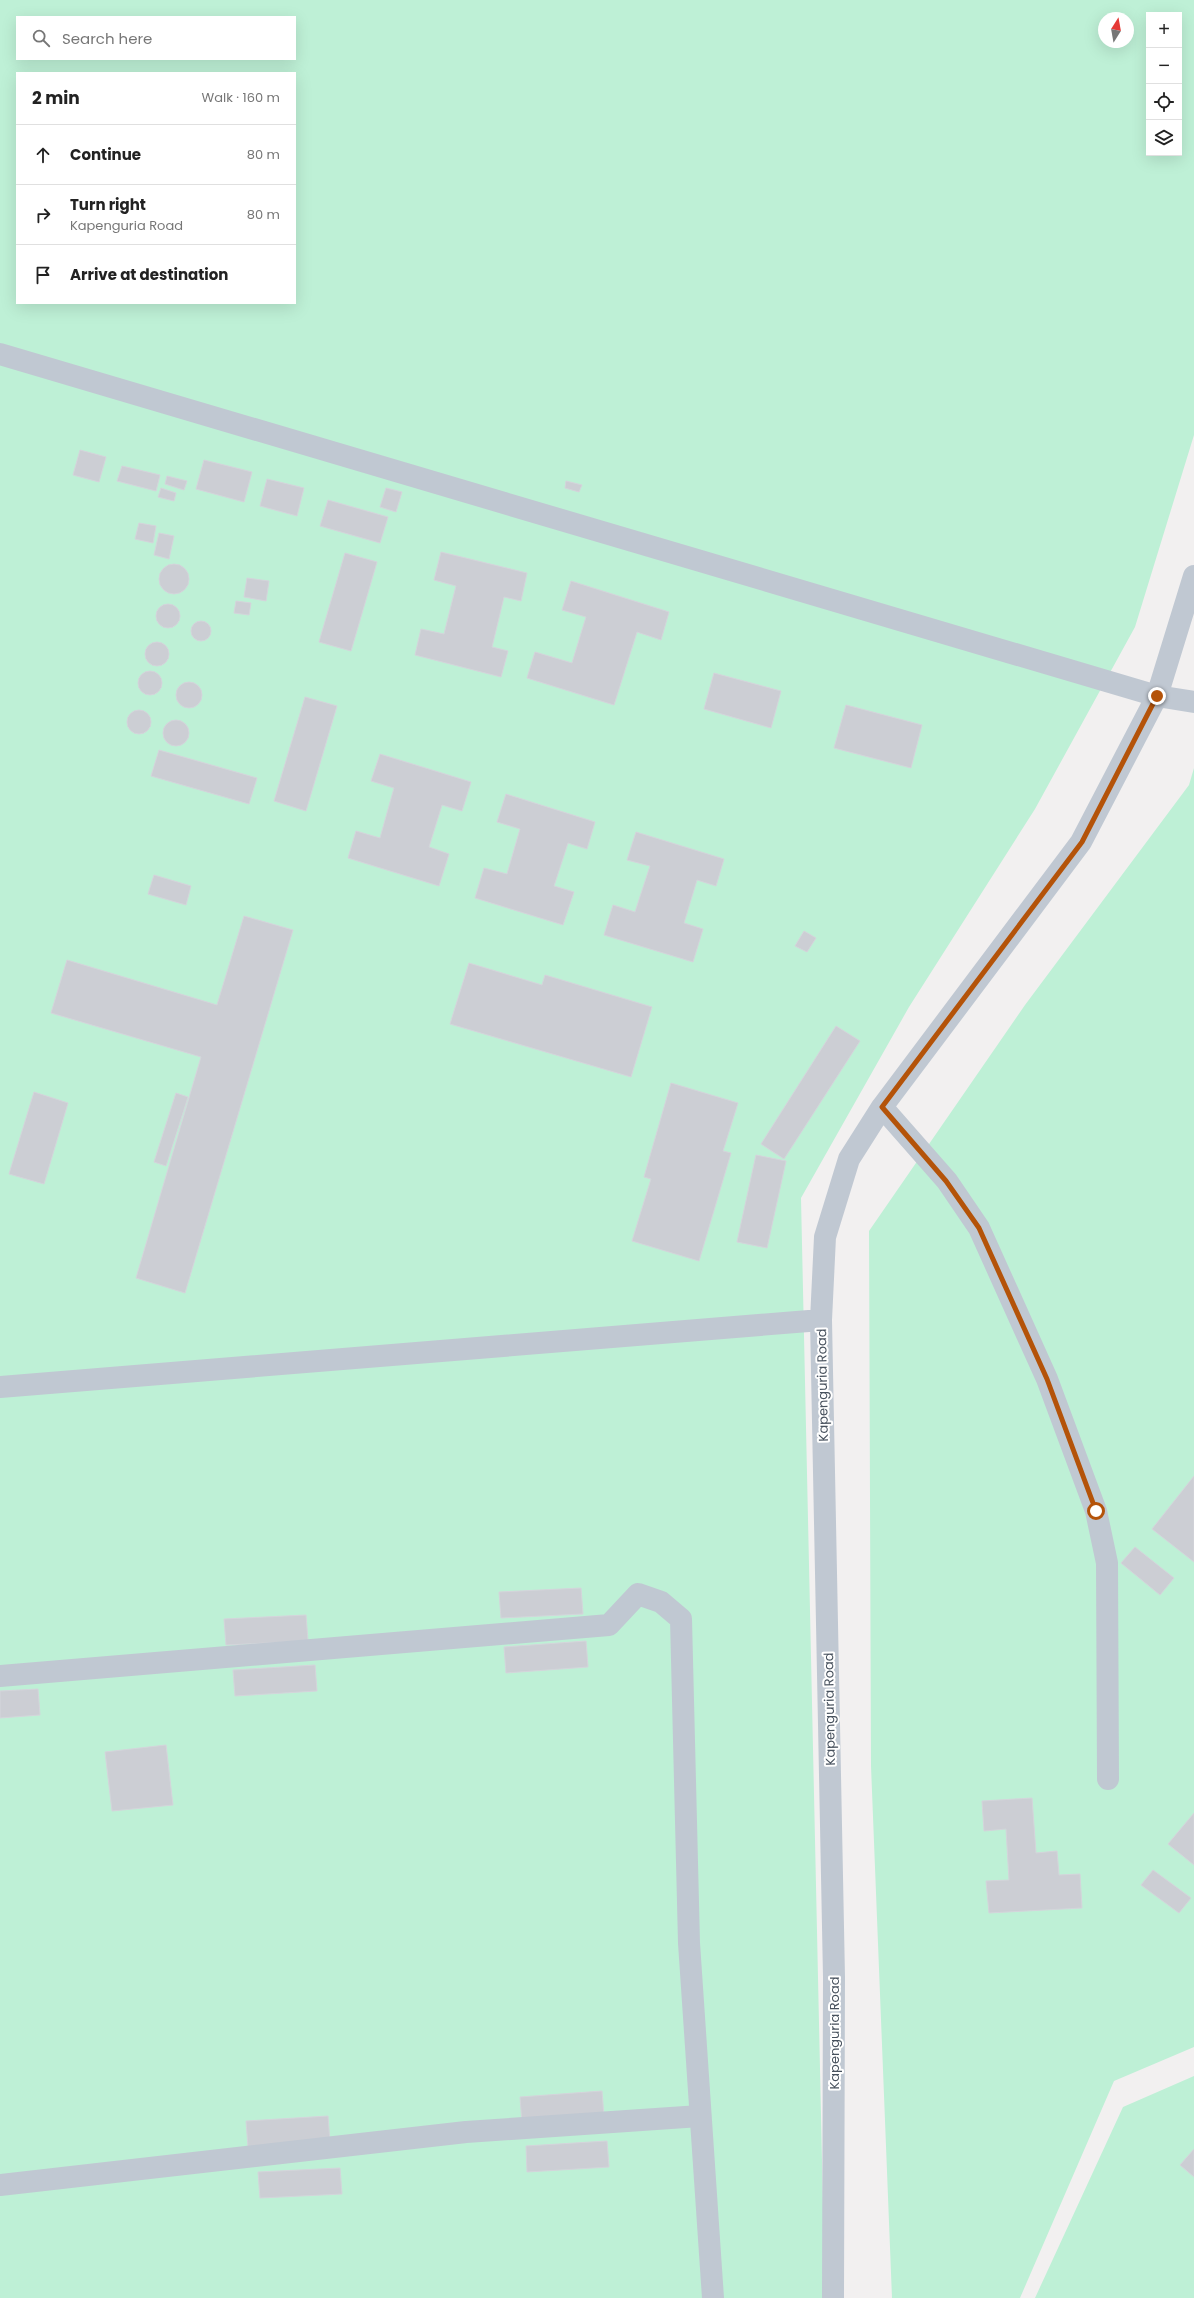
<!DOCTYPE html>
<html lang="en">
<head>
<meta charset="utf-8">
<style>
	body { margin:0; font-family:Poppins,sans-serif; background:#f2f2f2; color:#222 }
	.controls { position:absolute; right:12px; top:12px; display:grid; overflow:hidden; border-radius:0px; box-shadow:0 4px 16px #0002 }
	.controls button { width:36px; height:36px; display:grid; place-items:center; padding:0; border:0; border-bottom:1px solid #e0e0e0; background:#fff; color:#222; font:20px sans-serif }
	.compass { position:absolute; left:1098px; top:12px; width:36px; height:36px; border-radius:50%; background:#fff; box-shadow:0 4px 16px #0002; rotate:11deg }
	.stop { position:absolute; width:12px; height:12px; margin:-9px; border:3px solid #b45309; border-radius:50%; background:#fff }
	.stop.end { background:#b45309; border-color:#fff; box-shadow:0 1px 4px #0008 }
	.list { margin:0; padding:0; list-style:none }
	h2 { display:flex; justify-content:space-between; align-items:center; height:52px; margin:0; padding:0 16px; font-size:17px }
	h2 small { font-size:13px; font-weight:400; color:#767676 }
	.list li { display:grid; grid-template-columns:26px 1fr auto; gap:12px; align-items:center; box-sizing:border-box; height:60px; padding:0 16px; border-top:1px solid #e0e0e0 }
	.list b { display:block; font-size:15px; white-space:nowrap }
	.list p { margin:0; font-size:13px; white-space:nowrap; color:#767676 }
	.list em { font-size:13px; font-style:normal; color:#767676 }
	.icon { flex:none; width:22px; height:22px; fill:none; stroke:currentColor; stroke-width:2; stroke-linecap:round; stroke-linejoin:round }
	.map { position:relative; flex:none; width:1194px; height:2298px; overflow:hidden }
	.search { position:absolute; background:#fff; box-shadow:0 4px 16px #0002; left:16px; top:16px; width:280px; height:44px; display:flex; align-items:center; gap:10px; box-sizing:border-box; padding:0 14px; border-radius:0px; color:#767676; font-size:15px }
	.panel { position:absolute; background:#fff; box-shadow:0 4px 16px #0002; left:16px; top:72px; width:280px; height:232px; border-radius:0px }
	.map>svg:first-child { display:block }
	.green { fill:#bef0d6; fill-rule:evenodd }
	.building { fill:#ccced4; stroke:#d4d5db }
	.lines { fill:none; stroke-linecap:round; stroke-linejoin:round }
	.minor { stroke:#c0c8d2; stroke-width:22 }
	.route { stroke:#b45309; stroke-width:5 }
	.labels { text-anchor:middle; stroke-width:4; stroke-linejoin:round; paint-order:stroke }
	.street-label { font-size:13px; fill:#47515d; stroke:#fff }
</style>
</head>
<body>
<div class="map">
<svg width="1194" height="2298" viewBox="0 0 1194 2298">
	<rect width="100%" height="100%" fill="#f2f0f0"/>
	<path class="green" d="M 0,0 L 1194,0 L 1194,435 L 1135,627 L 1035,809 L 909,1007 L 801,1198 L 825,2298 L 0,2298 ZM 1149,15 L 1179,15 L 1179,153 L 1149,153 ZM 17,17 L 295,17 L 295,59 L 17,59 ZM 1104,18 L 1128,18 L 1128,42 L 1104,42 ZM 17,73 L 295,73 L 295,303 L 17,303 Z
		M 1194,768 L 1194,2047 L 1114,2081 L 1020,2298 L 892,2298 L 871,1766 L 869,1231 L 1025,1005 L 1189,785 Z
		M 1194,2076 L 1194,2298 L 1035,2298 L 1123,2107 Z"/>
	<path class="building" d="M 80,450 L 106,457 L 99,482 L 73,475 Z
		M 204,460 L 252,472 L 244,502 L 196,489 Z
		M 122,466 L 160,475 L 156,491 L 117,481 Z
		M 167,476 L 187,481 L 184,490 L 165,484 Z
		M 267,479 L 304,488 L 297,516 L 260,506 Z
		M 566,481 L 582,485 L 579,492 L 565,488 Z
		M 161,488 L 176,493 L 174,501 L 158,497 Z
		M 386,488 L 402,492 L 396,512 L 380,507 Z
		M 328,500 L 388,517 L 380,543 L 320,526 Z
		M 139,523 L 156,526 L 153,543 L 135,539 Z
		M 159,533 L 174,536 L 169,559 L 154,555 Z
		M 441,552 L 527,573 L 521,601 L 504,597 L 492,647 L 508,651 L 501,677 L 415,655 L 421,629 L 444,634 L 456,586 L 434,580 Z
		M 345,553 L 377,562 L 351,651 L 319,642 Z
		M159 579a15 15 0 1 1 30 0a15 15 0 1 1-30 0Z
		M 247,578 L 269,581 L 266,601 L 244,597 Z
		M 571,581 L 669,612 L 661,640 L 637,632 L 614,705 L 527,678 L 535,652 L 572,663 L 586,617 L 562,610 Z
		M 236,601 L 251,603 L 249,615 L 234,613 Z
		M156 616a12 12 0 1 1 24 0a12 12 0 1 1-24 0Z
		M191 631a10 10 0 1 1 20 0a10 10 0 1 1-20 0Z
		M145 654a12 12 0 1 1 24 0a12 12 0 1 1-24 0Z
		M138 683a12 12 0 1 1 24 0a12 12 0 1 1-24 0Z
		M 714,673 L 781,691 L 771,728 L 704,709 Z
		M176 695a13 13 0 1 1 26 0a13 13 0 1 1-26 0Z
		M 305,697 L 337,706 L 306,811 L 274,801 Z
		M 846,705 L 922,725 L 911,768 L 834,748 Z
		M127 722a12 12 0 1 1 24 0a12 12 0 1 1-24 0Z
		M163 733a13 13 0 1 1 26 0a13 13 0 1 1-26 0Z
		M 159,750 L 257,778 L 249,804 L 151,776 Z
		M 380,754 L 471,782 L 462,811 L 442,805 L 429,847 L 449,854 L 439,886 L 348,858 L 356,831 L 380,838 L 394,788 L 371,781 Z
		M 506,794 L 595,822 L 587,849 L 568,843 L 554,886 L 574,892 L 563,925 L 475,898 L 484,868 L 507,874 L 520,829 L 497,822 Z
		M 636,832 L 724,859 L 716,886 L 697,880 L 684,923 L 703,929 L 693,962 L 604,935 L 613,905 L 635,912 L 650,866 L 627,860 Z
		M 154,875 L 191,886 L 186,905 L 148,894 Z
		M 244,916 L 293,930 L 185,1293 L 136,1278 L 201,1057 L 51,1013 L 67,960 L 217,1005 Z
		M 804,931 L 816,938 L 807,952 L 795,946 Z
		M 469,963 L 542,985 L 545,975 L 652,1007 L 631,1077 L 450,1024 Z
		M 836,1026 L 860,1041 L 784,1159 L 761,1144 Z
		M 671,1083 L 738,1103 L 723,1151 L 731,1153 L 699,1261 L 632,1241 L 651,1179 L 644,1177 Z
		M 34,1092 L 68,1103 L 44,1184 L 9,1174 Z
		M 176,1093 L 188,1097 L 166,1166 L 154,1162 Z
		M 756,1155 L 786,1161 L 767,1248 L 737,1242 Z
		M 1194,1476 L 1194,1562 L 1152,1529 Z
		M 1135,1547 L 1174,1578 L 1160,1595 L 1121,1563 Z
		M 581,1588 L 583,1614 L 501,1618 L 499,1592 Z
		M 306,1615 L 308,1641 L 226,1645 L 224,1619 Z
		M 586,1641 L 588,1667 L 506,1673 L 504,1647 Z
		M 315,1665 L 317,1691 L 235,1696 L 233,1670 Z
		M 38,1689 L 40,1715 L 0,1718 L 0,1691 Z
		M 166,1745 L 173,1805 L 112,1811 L 105,1752 Z
		M 1032,1798 L 1036,1853 L 1057,1851 L 1059,1875 L 1080,1874 L 1082,1908 L 989,1913 L 986,1881 L 1009,1880 L 1006,1829 L 984,1831 L 982,1801 Z
		M 1194,1813 L 1194,1865 L 1168,1844 Z
		M 1153,1870 L 1191,1898 L 1179,1913 L 1141,1885 Z
		M 602,2091 L 604,2117 L 522,2123 L 520,2097 Z
		M 328,2116 L 330,2142 L 248,2147 L 246,2121 Z
		M 607,2141 L 609,2167 L 527,2172 L 526,2146 Z
		M 1194,2149 L 1194,2177 L 1180,2165 Z
		M 340,2168 L 342,2194 L 260,2198 L 258,2172 Z"/>
	<g class="lines">
		<path class="minor" d="M 0,354 L 1157,696 L 1194,702
			M 882,1107 L 947,1181 L 979,1228 L 1047,1379 L 1096,1511 L 1107,1563 L 1108,1779
			M 0,1387 L 821,1320
			M 0,1676 L 609,1625 L 638,1594 L 661,1602 L 681,1619 L 689,1943 L 713,2298
			M 0,2185 L 466,2132 L 700,2116
			M 833,2298 L 834,1977 L 821,1320 L 825,1237 L 849,1159 L 882,1107 L 1081,842 L 1157,696 L 1194,576"/>
	</g>
	<g class="lines">
		<path class="route" d="M 1096,1511 L 1047,1379 L 979,1228 L 946,1181 L 882,1107 L 1082,842 L 1157,696"/>
	</g>
	<g class="labels">
		<g class="street-label">
			<text transform="translate(822 1385) rotate(-91)" y="5">Kapenguria Road</text>
			<text transform="translate(829 1709) rotate(-91)" y="5">Kapenguria Road</text>
			<text transform="translate(834 2033) rotate(-90)" y="5">Kapenguria Road</text>
		</g>
	</g>
</svg>
<div class="controls">
<button>+</button>
<button>−</button>
<button><svg class="icon" aria-label="locate" viewBox="0 0 24 24"><circle cx="12" cy="12" r="6"/><path d="M12 2v4M12 18v4M2 12h4M18 12h4"/></svg></button>
<button><svg class="icon" aria-label="layers" viewBox="0 0 24 24"><path d="M12 4l9 5-9 5-9-5zM3 14l9 5 9-5"/></svg></button>
</div>
<svg class="compass" viewBox="-18 -18 36 36"><path d="M0-13l5 13h-10z" fill="#e53935"/><path d="M0 13l5-13h-10z" fill="#767676"/></svg>
<div class="stop" style="left:1096px;top:1511px"></div>
<div class="stop end" style="left:1157px;top:696px"></div>
<div class="search"><svg class="icon" aria-label="search" viewBox="0 0 24 24"><circle cx="10" cy="10" r="6"/><path d="M15 15l6 6"/></svg>Search here</div>
<section class="panel">
<h2>2 min<small>Walk · 160 m</small></h2>
<ul class="list">
<li><svg class="icon" aria-label="ahead" viewBox="0 0 24 24"><path d="M12 20V5M6 11l6-6 6 6"/></svg><div><b>Continue</b></div><em>80 m</em></li>
<li><svg class="icon" aria-label="right" viewBox="0 0 24 24"><path d="M7 20v-9h11M14 6l5 5-5 5"/></svg><div><b>Turn right</b><p>Kapenguria Road</p></div><em>80 m</em></li>
<li><svg class="icon" aria-label="arrive" viewBox="0 0 24 24"><path d="M6 21V4h12l-3 4 3 4H6"/></svg><div><b>Arrive at destination</b></div></li>
</ul>
</section>
</div>
</body>
</html>
